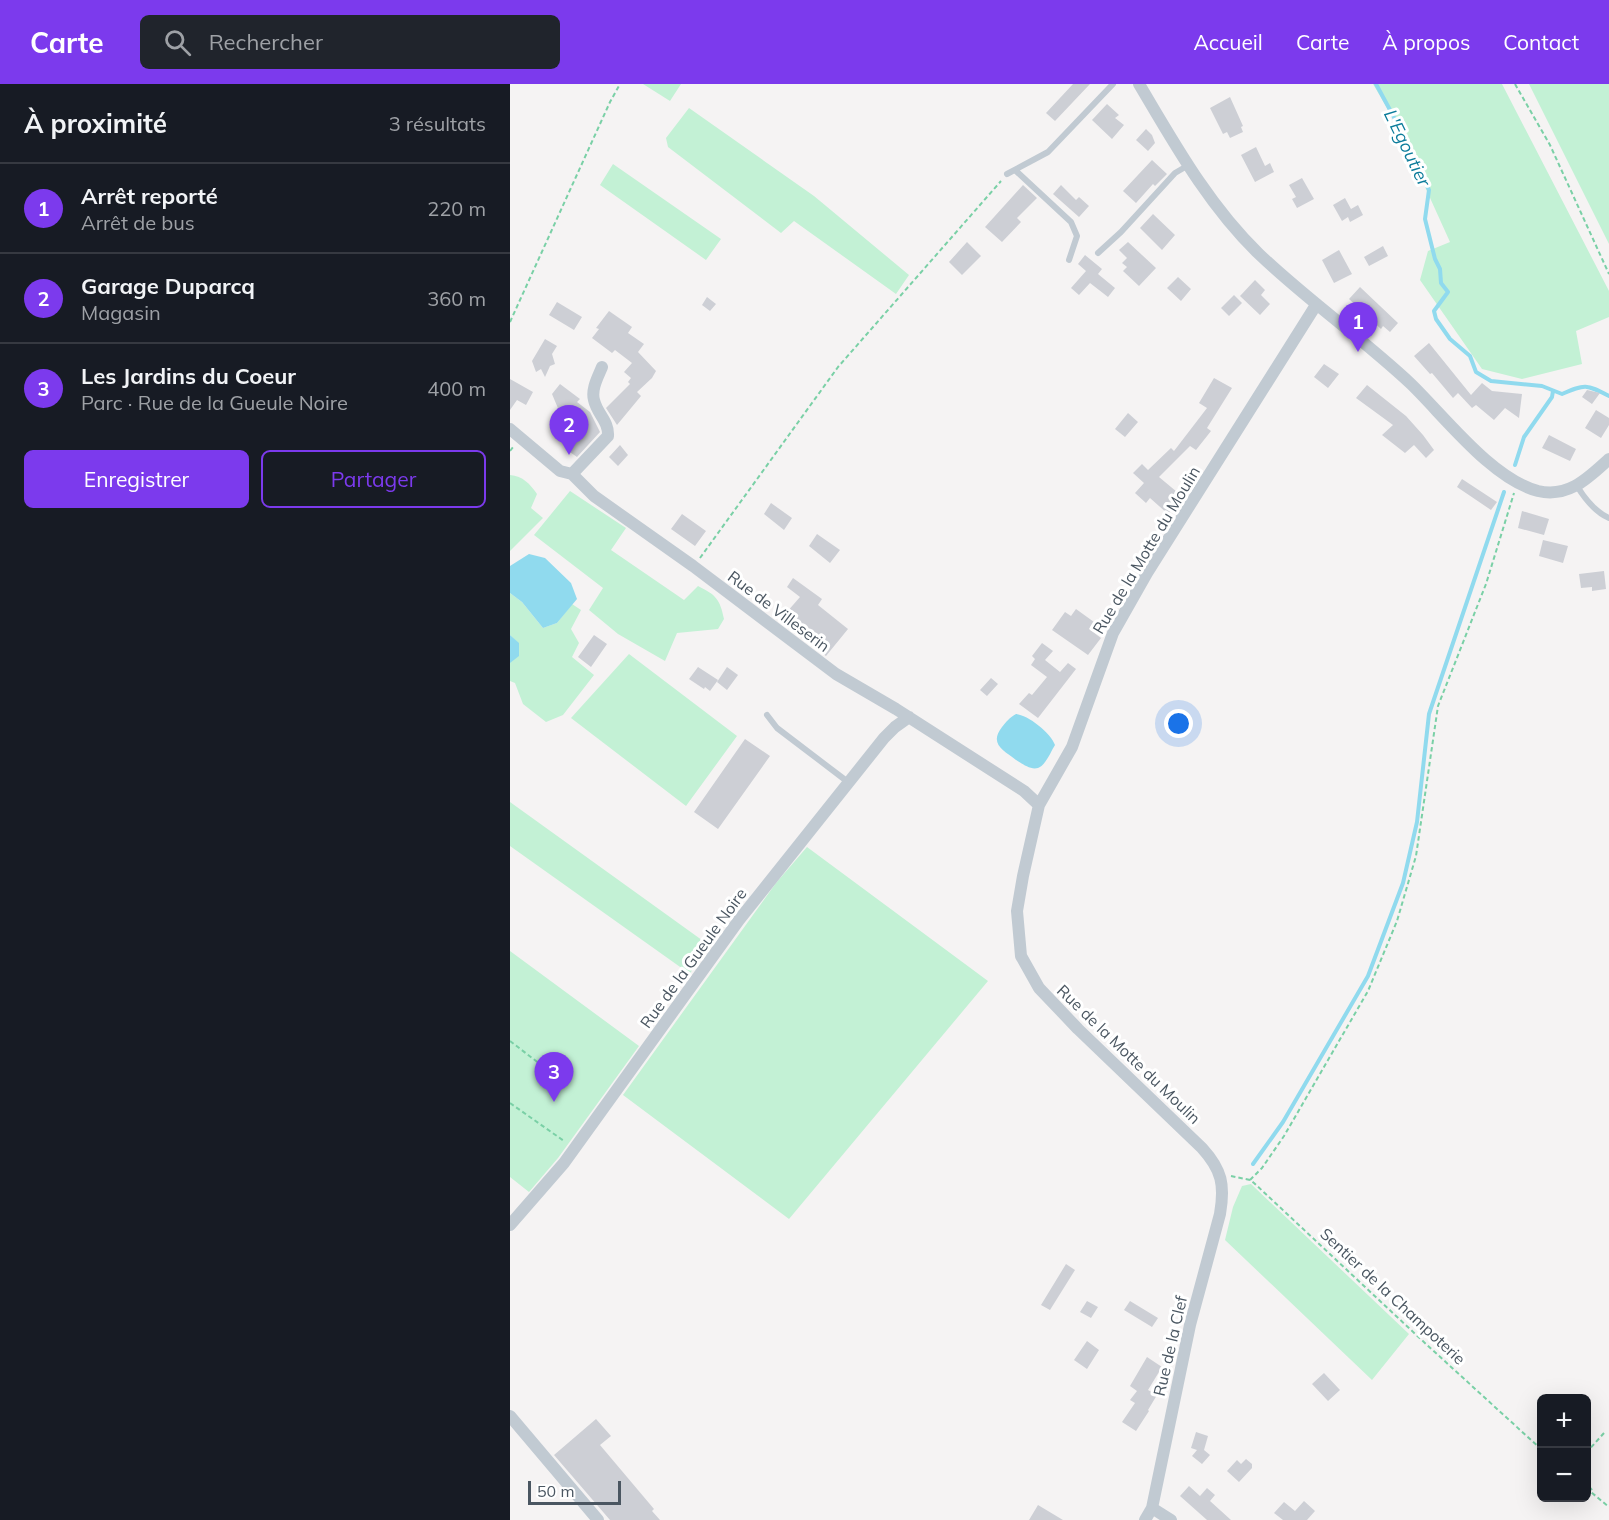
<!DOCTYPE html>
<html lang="fr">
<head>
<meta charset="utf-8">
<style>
	body { margin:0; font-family:Mulish,sans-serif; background:#20242c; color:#f1f3f6 }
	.controls { position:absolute; right:18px; bottom:18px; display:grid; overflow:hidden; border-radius:9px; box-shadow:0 6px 24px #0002 }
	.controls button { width:54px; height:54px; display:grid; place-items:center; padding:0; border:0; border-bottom:2px solid #363941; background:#171b24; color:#f1f3f6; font:30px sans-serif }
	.scale { position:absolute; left:18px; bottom:15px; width:93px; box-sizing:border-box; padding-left:6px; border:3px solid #4a5661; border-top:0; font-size:16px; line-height:21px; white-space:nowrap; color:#4a5661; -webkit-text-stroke:4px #fff; paint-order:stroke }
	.you { position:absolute; left:669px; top:640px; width:21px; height:21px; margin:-15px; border:4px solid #fff; border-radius:50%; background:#1a73e8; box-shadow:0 0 0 9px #1a73e833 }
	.badge { display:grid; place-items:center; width:39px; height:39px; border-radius:50%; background:#7c3aed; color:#fff; font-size:20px; font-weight:700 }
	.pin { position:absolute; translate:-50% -50px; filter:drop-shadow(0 2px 3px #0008) }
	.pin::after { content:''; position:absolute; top:32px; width:21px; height:18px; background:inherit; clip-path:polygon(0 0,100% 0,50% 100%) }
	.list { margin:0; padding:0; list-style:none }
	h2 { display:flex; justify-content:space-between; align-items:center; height:78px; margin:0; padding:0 24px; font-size:26px }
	h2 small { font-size:20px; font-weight:400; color:#9ea1a6 }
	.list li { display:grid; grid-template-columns:39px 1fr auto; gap:18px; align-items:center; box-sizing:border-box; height:90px; padding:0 24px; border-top:2px solid #363941 }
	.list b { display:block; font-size:22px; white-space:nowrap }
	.list p { margin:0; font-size:20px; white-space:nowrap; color:#9ea1a6 }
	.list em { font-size:20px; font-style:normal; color:#9ea1a6 }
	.actions { display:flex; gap:12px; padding:18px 24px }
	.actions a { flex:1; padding:14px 0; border:2px solid #7c3aed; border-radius:9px; text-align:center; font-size:21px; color:#7c3aed }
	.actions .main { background:#7c3aed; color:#fff }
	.icon { flex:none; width:33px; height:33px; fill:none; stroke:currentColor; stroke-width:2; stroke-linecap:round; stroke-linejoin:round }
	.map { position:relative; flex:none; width:1099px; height:1436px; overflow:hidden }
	header { display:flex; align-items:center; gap:36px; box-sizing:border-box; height:84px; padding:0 30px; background:#7c3aed; color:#fff }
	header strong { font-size:28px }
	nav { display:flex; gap:33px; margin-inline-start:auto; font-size:21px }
	.search { width:420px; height:54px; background:#20242c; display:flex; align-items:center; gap:15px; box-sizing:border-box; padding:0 21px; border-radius:9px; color:#9ea1a6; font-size:22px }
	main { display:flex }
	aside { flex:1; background:#171b24 }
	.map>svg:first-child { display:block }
	.green { fill:#c3f1d5 }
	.water { fill:#90daee }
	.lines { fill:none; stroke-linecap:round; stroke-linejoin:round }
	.stream { stroke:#90daee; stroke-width:4 }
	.building { fill:#cdcfd5 }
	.path { stroke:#7ad0a6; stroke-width:2; stroke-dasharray:4.5 3; stroke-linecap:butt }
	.service { stroke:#c1cad2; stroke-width:6 }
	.minor { stroke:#c1cad2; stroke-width:12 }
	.labels { text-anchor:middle; stroke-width:6; stroke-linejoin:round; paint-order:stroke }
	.street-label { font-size:16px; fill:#4a5661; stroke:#fff }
	.water-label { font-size:18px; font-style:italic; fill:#0c7c9b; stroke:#fff }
</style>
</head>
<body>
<header>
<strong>Carte</strong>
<div class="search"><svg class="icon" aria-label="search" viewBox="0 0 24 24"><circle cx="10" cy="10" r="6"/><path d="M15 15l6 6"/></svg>Rechercher</div>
<nav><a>Accueil</a><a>Carte</a><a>À propos</a><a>Contact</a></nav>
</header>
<main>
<aside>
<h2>À proximité<small>3 résultats</small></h2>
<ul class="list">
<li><span class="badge">1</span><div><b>Arrêt reporté</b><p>Arrêt de bus</p></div><em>220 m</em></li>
<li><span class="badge">2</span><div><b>Garage Duparcq</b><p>Magasin</p></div><em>360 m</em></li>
<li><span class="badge">3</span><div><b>Les Jardins du Coeur</b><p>Parc · Rue de la Gueule Noire</p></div><em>400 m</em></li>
</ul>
<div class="actions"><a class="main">Enregistrer</a><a>Partager</a></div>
</aside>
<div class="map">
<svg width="1099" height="1436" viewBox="0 0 1099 1436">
	<rect width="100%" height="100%" fill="#f5f3f3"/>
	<path class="green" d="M 133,0 L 171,0 L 160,17 Z
		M 863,0 L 992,0 L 1099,207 L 1099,233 L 1066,247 L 1072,280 L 1012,295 L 972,285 L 910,196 L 918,167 L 940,158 L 887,41 Z
		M 1019,0 L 1099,0 L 1099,160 Z
		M 179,24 L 304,112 L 399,191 L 386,210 L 284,137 L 271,149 L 158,63 L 156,54 Z
		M 103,80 L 211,155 L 196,176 L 90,101 Z
		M 0,391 C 13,392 20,400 27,410 L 21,424 L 33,434 L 0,467 Z
		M 60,407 L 116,444 L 101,466 L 174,516 L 188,502 C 206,511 210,515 214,535 L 208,545 L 167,549 L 155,577 L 108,550 L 79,526 L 93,504 L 24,451 Z
		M 0,509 L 12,518 L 33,544 L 47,539 L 62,520 L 71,526 L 61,545 L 69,559 L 62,573 L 84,591 L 53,631 L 36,638 L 13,620 L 5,599 L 0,597 L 0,579 L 9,560 L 0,551 Z
		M 119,570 L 227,652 L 176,722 L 61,634 Z
		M 0,718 L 196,859 L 180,890 L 0,762 Z
		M 297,763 L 478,897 L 279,1135 L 113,1011 L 266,799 Z
		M 0,867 L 129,962 L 48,1074 L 19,1108 L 0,1093 Z
		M 741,1100 L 899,1250 L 862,1296 L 715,1156 L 723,1123 L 732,1102 Z"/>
	<path class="water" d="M 19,470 L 35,474 L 61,499 L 67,515 L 47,539 L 33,544 L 12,518 L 0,509 L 0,482 Z
		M 0,551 L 9,559 L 9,572 L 0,579 Z
		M 506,630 C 518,631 541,649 545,661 C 541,667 536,681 528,684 C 520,686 513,680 506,676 C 493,666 479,660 492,643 C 496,638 499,634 506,630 Z"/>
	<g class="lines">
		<path class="stream" d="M 866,0 L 886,37 L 919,106 L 915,135 L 925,175 L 930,185 L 931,199 L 938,208 L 924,227 L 926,235 L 940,255 L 960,272 L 966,288 L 981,297 L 1032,302 L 1052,310 C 1075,300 1076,300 1099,312
			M 1005,381 L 1014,353 L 1042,313 L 1043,307
			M 743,1080 L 773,1038 L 858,892 L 893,799 L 907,738 L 919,630 L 994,408"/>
	</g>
	<path class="building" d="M 563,0 L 580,0 L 545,37 L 536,29 Z
		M 720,13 L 733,42 L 731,43 L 733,48 L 720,54 L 717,48 L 713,50 L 700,24 Z
		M 597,20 L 609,31 L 605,34 L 614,41 L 602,55 L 582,36 Z
		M 636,45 L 642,51 L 645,59 L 638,67 L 626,56 Z
		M 746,63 L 755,82 L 760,79 L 764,88 L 745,98 L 731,71 Z
		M 642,76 L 657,90 L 645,102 L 643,100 L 626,119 L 613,107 Z
		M 792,94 L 804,115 L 787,124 L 782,115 L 786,113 L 779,101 Z
		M 513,101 L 527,114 L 507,134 L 511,138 L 492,158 L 475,143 Z
		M 551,101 L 566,116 L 569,113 L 579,122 L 569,133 L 543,110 Z
		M 835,114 L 841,125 L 848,121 L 853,131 L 840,138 L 838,133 L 832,137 L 823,121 Z
		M 643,130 L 665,151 L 652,166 L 630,144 Z
		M 457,158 L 471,172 L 452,191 L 439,178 Z
		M 618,158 L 646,184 L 629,202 L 613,187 L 617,183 L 612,179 L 617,174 L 609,166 Z
		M 873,162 L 878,172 L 859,182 L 854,173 Z
		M 829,166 L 842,190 L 824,199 L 812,176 Z
		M 575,171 L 592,185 L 588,190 L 605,204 L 598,213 L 580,199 L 569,211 L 561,204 L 576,187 L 568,180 Z
		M 668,193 L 681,205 L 671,217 L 657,204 Z
		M 745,196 L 755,206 L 751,211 L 760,220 L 750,231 L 730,212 Z
		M 850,203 L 888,239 L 880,248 L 873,242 L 871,245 L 839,215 Z
		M 724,211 L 732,219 L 719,232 L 711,224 Z
		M 197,213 L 206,220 L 200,227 L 192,221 Z
		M 47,218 L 72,233 L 64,246 L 39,231 Z
		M 99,227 L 122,243 L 118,249 L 134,260 L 128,268 L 146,287 L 142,294 L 127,308 L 131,312 L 107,341 L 96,324 L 120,300 L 118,298 L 121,294 L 114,288 L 122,279 L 105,266 L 102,269 L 82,254 L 89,245 L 86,244 Z
		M 35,255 L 47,262 L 42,270 L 45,280 L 40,282 L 35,293 L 31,285 L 26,288 L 22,277 Z
		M 919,259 L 961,311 L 972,299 L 982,307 L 1012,310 L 1009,334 L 995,324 L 984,336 L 966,321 L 962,324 L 948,309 L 943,314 L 922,289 L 920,290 L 904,272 Z
		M 814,280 L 829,290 L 818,304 L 804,293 Z
		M 704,294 L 722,304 L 697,344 L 701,347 L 686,366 L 680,362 L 649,393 L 667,408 L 660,416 L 666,422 L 658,430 L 640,414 L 636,419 L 625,409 L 634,399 L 623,389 L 632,380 L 638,386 L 661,364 L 664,367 L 697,324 L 689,319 Z
		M 0,295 L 23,308 L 16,321 L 7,316 L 0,326 Z
		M 50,300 L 70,315 L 67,318 L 80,328 L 90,348 L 67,373 L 57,366 L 73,346 L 50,329 L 42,310 Z
		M 857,301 L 896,332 L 913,351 L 924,366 L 916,374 L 904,361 L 895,369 L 872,351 L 883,341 L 846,314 Z
		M 1077,306 L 1090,309 L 1082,320 L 1072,313 Z
		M 1086,326 L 1099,334 L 1099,341 L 1091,354 L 1075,344 Z
		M 618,329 L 628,338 L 615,353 L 605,345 Z
		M 1039,351 L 1066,365 L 1060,377 L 1032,364 Z
		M 110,361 L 118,371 L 108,382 L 99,373 Z
		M 952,395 L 987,418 L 981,426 L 947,403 Z
		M 261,419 L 282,434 L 274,446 L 254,430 Z
		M 1012,427 L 1039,435 L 1034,451 L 1008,444 Z
		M 172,430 L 196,447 L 185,462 L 161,445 Z
		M 307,450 L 330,466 L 320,479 L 299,462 Z
		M 1033,456 L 1058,462 L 1053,479 L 1029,472 Z
		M 1094,487 L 1096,505 L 1082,507 L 1082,503 L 1071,504 L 1069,490 Z
		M 283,494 L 312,515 L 308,521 L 338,545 L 316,572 L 269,537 L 290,513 L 277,503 Z
		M 566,525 L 584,538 L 579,545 L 591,554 L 578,571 L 542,546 L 555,528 L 561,532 Z
		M 84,551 L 97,560 L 81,583 L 68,573 Z
		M 532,559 L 543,567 L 535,576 L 550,588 L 558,579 L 566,585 L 528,634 L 509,620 L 519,609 L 522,611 L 537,593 L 521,581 L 525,575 L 522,572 Z
		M 188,583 L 208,596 L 200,607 L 195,603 L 194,605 L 179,595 Z
		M 217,583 L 228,591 L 217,606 L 207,598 Z
		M 481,594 L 488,600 L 477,612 L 470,606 Z
		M 235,655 L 260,672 L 208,745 L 184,728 Z
		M 556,1180 L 565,1186 L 540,1226 L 531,1221 Z
		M 577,1217 L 588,1223 L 581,1234 L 570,1228 Z
		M 620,1217 L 648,1234 L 642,1243 L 614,1226 Z
		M 577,1257 L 589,1266 L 577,1285 L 564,1276 Z
		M 637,1273 L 652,1283 L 638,1306 L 647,1311 L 638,1326 L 639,1327 L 626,1347 L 612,1338 L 625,1319 L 620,1316 L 627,1307 L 620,1302 Z
		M 814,1289 L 830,1306 L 818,1317 L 802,1300 Z
		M 86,1335 L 101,1352 L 90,1361 L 144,1425 L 142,1427 L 150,1436 L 100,1436 L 44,1371 Z
		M 686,1348 L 698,1352 L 694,1366 L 700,1371 L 692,1380 L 682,1372 L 687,1366 L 681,1364 Z
		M 736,1375 L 742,1380 L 742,1384 L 729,1398 L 717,1387 L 727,1376 L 731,1380 Z
		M 679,1402 L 690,1412 L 697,1404 L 705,1411 L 700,1417 L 721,1436 L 697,1436 L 670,1412 Z
		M 794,1417 L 805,1427 L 797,1436 L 773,1436 L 764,1429 L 774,1418 L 785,1427 Z
		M 528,1421 L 553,1436 L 519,1436 Z"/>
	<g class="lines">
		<path class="path" d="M 1005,0 L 1040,61 L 1099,190
			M 0,238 L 100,18 L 110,0
			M 0,367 L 4,362
			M 190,474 L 328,283 L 491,97
			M 0,957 L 52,997
			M 0,1019 L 54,1057
			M 721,1092 L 740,1096 L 744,1099 L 916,1260 L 1032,1366
			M 740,1096 L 752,1084 L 774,1052 L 858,907 L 887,837 L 906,772 L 928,622 L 976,500 L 1004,409
			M 1076,1369 L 1094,1349
			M 1076,1398 L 1082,1406
			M 1076,1404 L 1099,1423"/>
		<path class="service" d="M 505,86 L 561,138 L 567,152 L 559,176
			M 497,90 L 538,68 L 603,0
			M 588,169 L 611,148 L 665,89 L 677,82
			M 1067,402 C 1075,415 1085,428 1099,434
			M 257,631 L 267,644 L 338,698"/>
		<path class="minor" d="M 629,0 C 664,59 699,122 749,170 C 797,216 852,254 901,300 C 935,333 982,395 1028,407 C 1059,414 1078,394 1099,375
			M 0,345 L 50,387 L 62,390 L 84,412 L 183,482 L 326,590 L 386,625 L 514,707 L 529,721
			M 62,390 L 98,352 C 99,337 87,330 84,316 C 81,305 88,293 92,283
			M 0,1141 L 54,1079 L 229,836 L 374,654 L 385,643 L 399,633
			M 0,1332 L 88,1436
			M 642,1424 L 661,1436
			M 635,1436 L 642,1424 L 680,1241 L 710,1130 C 715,1101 712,1086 692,1064 L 568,945 L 529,904 L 511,872 L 507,827 L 513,792 L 529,721 L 562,663 L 603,549 L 637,489 L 806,221"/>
	</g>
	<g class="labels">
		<g class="street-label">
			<text transform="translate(636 466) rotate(-59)" y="6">Rue de la Motte du Moulin</text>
			<text transform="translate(269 527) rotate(37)" y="6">Rue de Villeserin</text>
			<text transform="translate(183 874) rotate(-54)" y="6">Rue de la Gueule Noire</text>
			<text transform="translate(619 970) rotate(44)" y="6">Rue de la Motte du Moulin</text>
			<text transform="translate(883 1212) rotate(43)" y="6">Sentier de la Champoterie</text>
			<text transform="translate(660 1262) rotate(-77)" y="6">Rue de la Clef</text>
		</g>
		<g class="water-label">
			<text transform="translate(897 64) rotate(64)" y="6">L'Egoutier</text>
		</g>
	</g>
</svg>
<div class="controls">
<button>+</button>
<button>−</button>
</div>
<div class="scale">50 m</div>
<div class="you"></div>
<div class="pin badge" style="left:848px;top:268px">1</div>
<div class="pin badge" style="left:59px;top:371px">2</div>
<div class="pin badge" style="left:44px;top:1018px">3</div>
</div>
</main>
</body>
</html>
